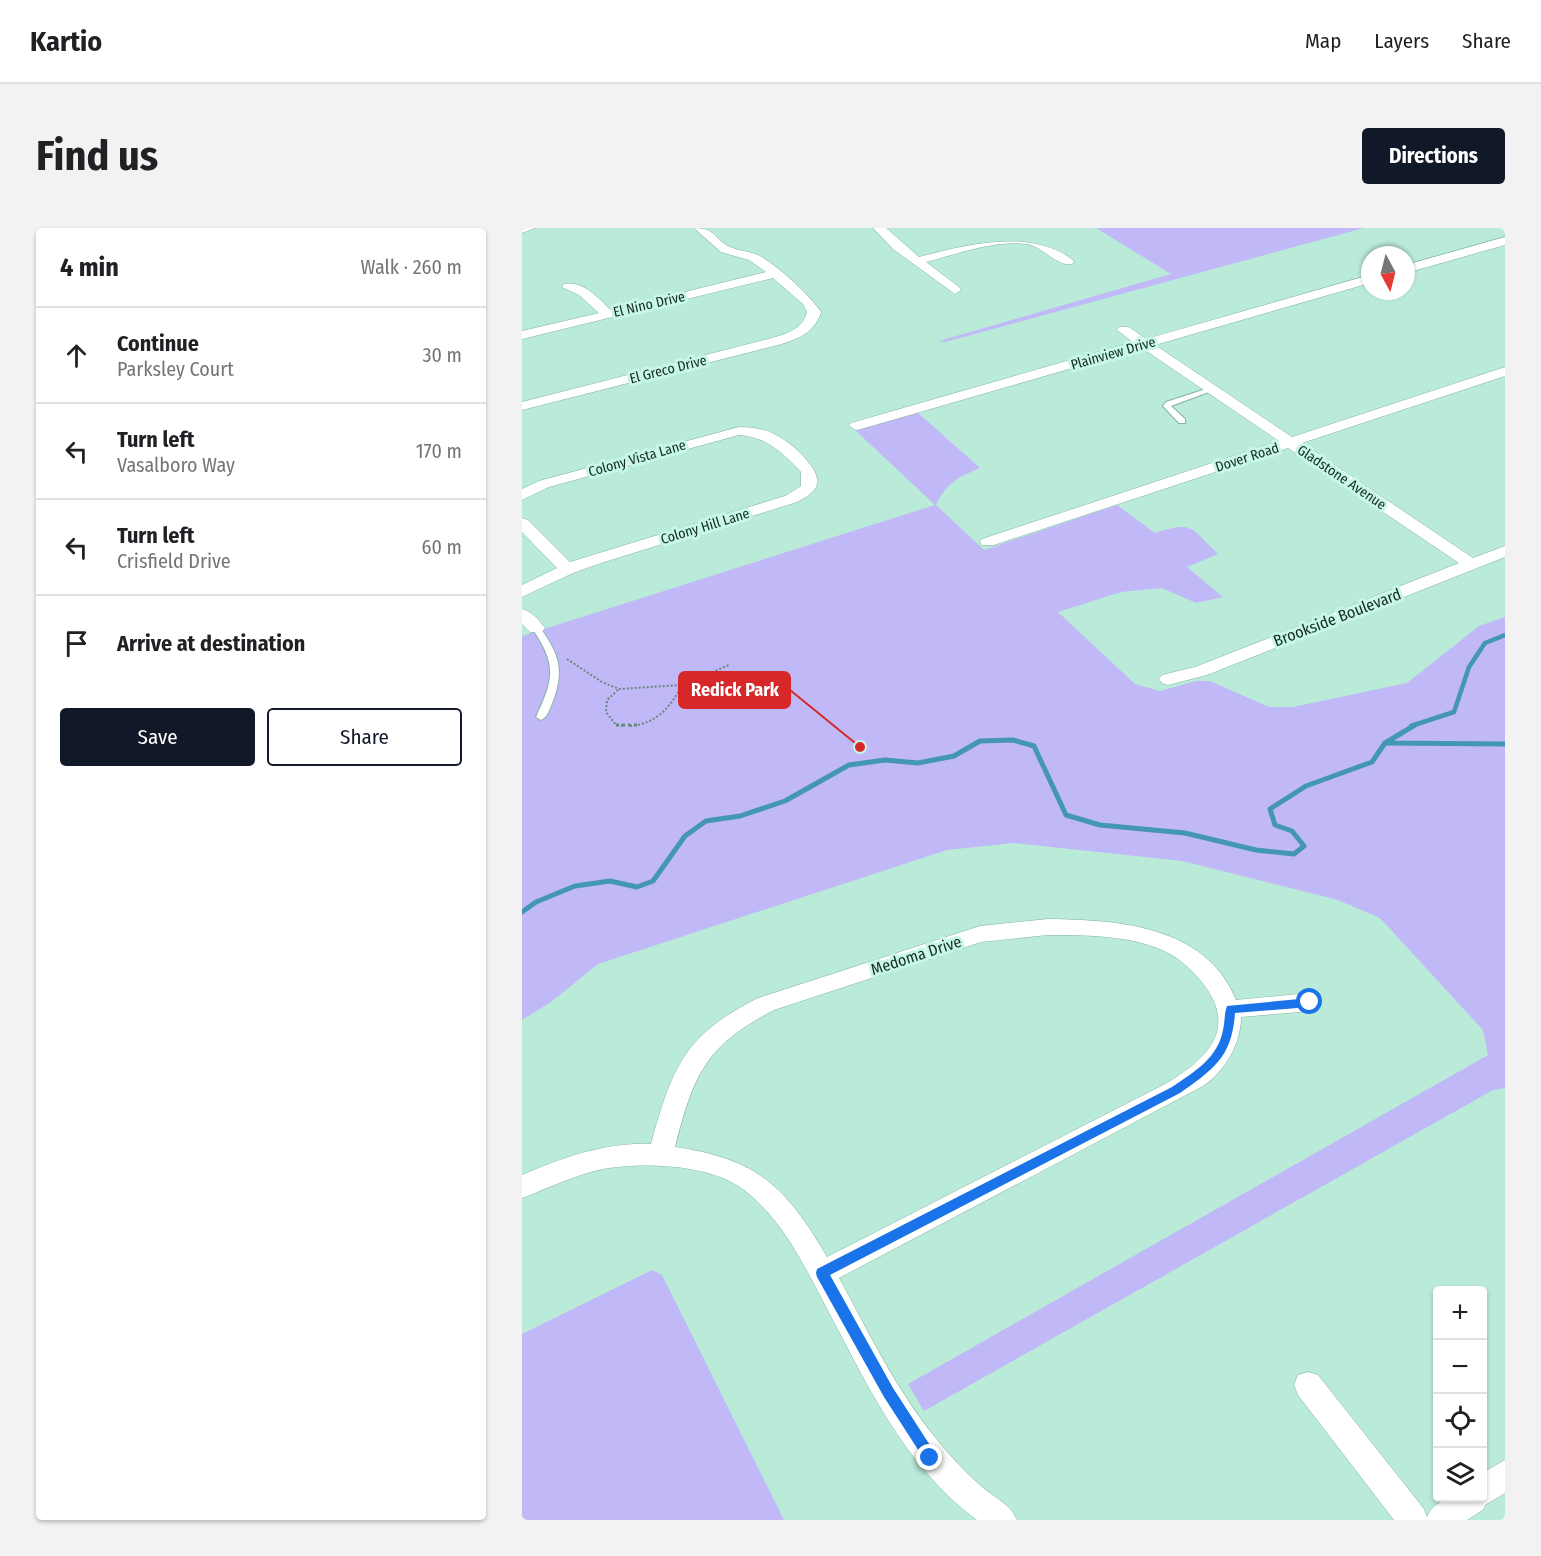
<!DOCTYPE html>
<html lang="en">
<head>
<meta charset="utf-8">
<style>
	body { margin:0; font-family:"Fira Sans Condensed",sans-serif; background:#f2f2f2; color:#202124 }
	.controls { position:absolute; right:18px; bottom:18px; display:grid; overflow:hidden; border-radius:6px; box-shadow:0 2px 4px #0004 }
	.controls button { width:54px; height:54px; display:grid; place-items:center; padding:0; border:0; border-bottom:2px solid #e0e0e0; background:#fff; color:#202124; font:30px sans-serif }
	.compass { position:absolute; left:839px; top:18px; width:54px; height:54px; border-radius:50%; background:#fff; box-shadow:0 2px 4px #0004; rotate:173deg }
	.stop { position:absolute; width:18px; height:18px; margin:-14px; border:4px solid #1a73e8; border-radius:50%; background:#fff }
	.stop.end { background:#1a73e8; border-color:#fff; box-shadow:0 2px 6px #0008 }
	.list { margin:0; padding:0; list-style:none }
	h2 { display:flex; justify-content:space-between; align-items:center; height:78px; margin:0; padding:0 24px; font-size:26px }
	h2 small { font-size:20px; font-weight:400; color:#757577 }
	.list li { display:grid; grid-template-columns:39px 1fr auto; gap:18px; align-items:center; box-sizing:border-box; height:96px; padding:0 24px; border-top:2px solid #e0e0e0 }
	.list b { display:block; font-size:22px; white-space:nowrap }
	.list p { margin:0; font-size:20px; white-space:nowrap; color:#757577 }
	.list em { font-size:20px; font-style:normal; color:#757577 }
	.actions { display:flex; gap:12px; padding:18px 24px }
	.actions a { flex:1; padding:14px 0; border:2px solid #111827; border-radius:6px; text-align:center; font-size:21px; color:#111827 }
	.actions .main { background:#111827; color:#fff }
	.icon { flex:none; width:33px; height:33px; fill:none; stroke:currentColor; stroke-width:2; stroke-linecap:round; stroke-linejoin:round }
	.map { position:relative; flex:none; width:983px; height:1292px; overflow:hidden; border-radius:6px }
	header { display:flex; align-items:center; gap:36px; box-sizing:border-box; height:84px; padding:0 30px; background:#fff; border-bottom:2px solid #e0e0e0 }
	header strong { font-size:28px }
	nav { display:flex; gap:33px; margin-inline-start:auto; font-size:21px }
	.intro { display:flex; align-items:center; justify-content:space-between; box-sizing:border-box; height:144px; padding:0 36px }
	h1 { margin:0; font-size:42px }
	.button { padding:15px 27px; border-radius:6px; background:#111827; color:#fff; font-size:21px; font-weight:700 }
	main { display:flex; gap:36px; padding:0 36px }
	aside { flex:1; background:#fff; border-radius:6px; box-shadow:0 2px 4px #0004 }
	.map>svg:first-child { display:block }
	.green { fill:#c1b8f8 }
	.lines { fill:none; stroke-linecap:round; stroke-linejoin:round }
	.stream-far1 { stroke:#4496b6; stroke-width:4.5 }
	.stream { stroke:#4496b6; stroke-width:5 }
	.lane-casing { stroke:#84b3a2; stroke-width:2 }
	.street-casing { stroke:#84b3a2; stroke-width:1 }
	.path-far1 { stroke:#67887c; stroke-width:2; stroke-dasharray:2 2; stroke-linecap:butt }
	.path { stroke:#67887c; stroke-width:3; stroke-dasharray:3 3; stroke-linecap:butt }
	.lane { fill:#fff; fill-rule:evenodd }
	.street { fill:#fff; fill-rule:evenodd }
	.route { fill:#1a73e8 }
	.labels { text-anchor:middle; stroke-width:6; stroke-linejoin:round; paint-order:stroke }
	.far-street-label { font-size:14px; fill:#172a23; stroke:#c7f8e6 }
	.street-label { font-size:16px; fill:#172a23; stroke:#c7f8e6 }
	.leader { fill:none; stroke:#d62828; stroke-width:2 }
	.callout-dot { fill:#d62828; stroke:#c7f8e6; stroke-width:2 }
	.callout { fill:#d62828; stroke:#d62828; stroke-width:2 }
	.callout-label { font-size:18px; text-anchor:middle; font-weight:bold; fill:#fff }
</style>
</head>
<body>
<header>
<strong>Kartio</strong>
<nav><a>Map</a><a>Layers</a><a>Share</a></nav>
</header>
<div class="intro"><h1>Find us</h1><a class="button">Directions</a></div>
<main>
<aside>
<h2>4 min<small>Walk · 260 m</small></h2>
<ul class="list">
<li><svg class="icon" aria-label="ahead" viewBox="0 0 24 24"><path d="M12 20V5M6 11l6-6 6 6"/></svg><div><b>Continue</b><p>Parksley Court</p></div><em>30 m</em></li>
<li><svg class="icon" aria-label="left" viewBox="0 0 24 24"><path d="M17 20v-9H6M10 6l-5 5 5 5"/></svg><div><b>Turn left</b><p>Vasalboro Way</p></div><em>170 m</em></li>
<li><svg class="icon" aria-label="left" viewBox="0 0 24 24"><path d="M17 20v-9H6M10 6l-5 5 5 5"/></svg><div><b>Turn left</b><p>Crisfield Drive</p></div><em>60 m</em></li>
<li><svg class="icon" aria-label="arrive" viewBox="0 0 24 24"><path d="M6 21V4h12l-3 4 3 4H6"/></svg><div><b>Arrive at destination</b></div></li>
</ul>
<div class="actions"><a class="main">Save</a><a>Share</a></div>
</aside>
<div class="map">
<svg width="983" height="1292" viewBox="0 0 983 1292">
	<rect width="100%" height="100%" fill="#baebd9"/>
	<path class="green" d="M 574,0 L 842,0 L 423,114 L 417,113 L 649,46 Z
		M 394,183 L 458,240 C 435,250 425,254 414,277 L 462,322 L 595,277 L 633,305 C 673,293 667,299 696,326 L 665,339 L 701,369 L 674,375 L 640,360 L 599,364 L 536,384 L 613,456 L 638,463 L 674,453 L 688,453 L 747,479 L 771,479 L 885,455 L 957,398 L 983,389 L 983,860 L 971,862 L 402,1183 L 386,1156 L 966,827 L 961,802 L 858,690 L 816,672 L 660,633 L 492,615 L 425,622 L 76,736 L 29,774 L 0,792 L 0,408 L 413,277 L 332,201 Z
		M 130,1042 L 140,1047 L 262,1292 L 0,1292 L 0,1106 Z"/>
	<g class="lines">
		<path class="stream-far1" d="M 889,498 L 932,484 L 947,439 L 963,415 L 983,407"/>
		<path class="stream" d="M 865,515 L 983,516
			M 0,684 L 14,674 L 53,658 L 88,653 L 115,659 L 131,653 L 163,608 L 184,593 L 218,588 L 263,573 L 327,537 L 363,532 L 396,535 L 432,528 L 458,513 L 491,512 L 512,518 L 544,587 L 578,597 L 663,605 L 734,622 L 772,626 L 782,618 L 770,603 L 753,597 L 748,581 L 784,558 L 850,534 L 863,515 L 893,497"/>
		<g class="lane-casing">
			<path id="lane" d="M 690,159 L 692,160 L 692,162 L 649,178 L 663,191 L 663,195 L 657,195 L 641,178 L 644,174 Z
				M 14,397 L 17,398 C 36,425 43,440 31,473 C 28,480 26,489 19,492 L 14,489 C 32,450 35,437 10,400 Z"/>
		</g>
		<g class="street-casing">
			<path id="street" d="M 0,0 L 13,0 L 0,5 Z
				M 172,0 C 195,0 191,11 208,19 C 217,23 227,23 236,27 C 253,35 289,68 299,84 C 293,104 278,110 260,116 L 0,182 L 0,174 L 250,110 C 266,105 281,101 285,84 L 281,76 L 251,50 L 0,111 L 0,103 L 77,85 L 57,67 L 40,59 L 42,56 C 61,52 76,70 89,82 L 244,44 L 227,32 L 199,24 Z
				M 351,0 L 364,0 L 397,29 C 445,16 511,0 552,33 L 550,36 C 535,39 520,18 505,16 C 471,12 436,26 404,34 L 437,59 L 439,62 L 433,66 L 371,21 Z
				M 983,9 L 983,17 L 884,45 L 884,37 Z
				M 848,47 L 848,55 L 633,117 L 770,209 L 983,139 L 983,148 L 780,215 L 951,330 L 983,318 L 983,329 L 685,447 L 646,457 L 640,455 L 637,451 L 640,447 L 673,439 L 937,335 L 766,220 L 472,317 L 460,317 L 458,314 L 460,311 L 757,213 L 620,120 L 339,201 L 334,202 L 327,198 L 329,195 L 611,114 L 595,102 L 597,99 L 607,99 L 624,111 Z
				M 217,199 C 230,199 243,201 254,207 C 267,213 299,240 295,256 C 293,265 282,270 275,274 L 76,336 L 51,345 L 0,369 L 0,357 L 35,340 L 0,304 L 0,290 L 6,292 L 48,334 L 263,268 L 279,258 L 279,244 C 260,224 245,209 217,207 L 27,259 L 0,272 L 0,261 L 17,253 Z
				M 0,381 C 9,383 17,392 23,400 L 20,404 L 8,404 L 0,396 Z
				M 526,691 C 595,692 684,697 714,772 L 788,765 L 796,768 L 799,774 L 796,780 L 788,783 L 719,789 C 719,816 703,843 681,858 L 317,1050 C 346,1103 373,1160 412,1208 C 426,1226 442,1243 459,1258 C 472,1270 488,1275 495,1292 L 455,1292 C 381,1238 342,1150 300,1071 C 279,1031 256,986 218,959 C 184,936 120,934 81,941 C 52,947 27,960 0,970 L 0,947 C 40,930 84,914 129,916 C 150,840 162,807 236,770 L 458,698 ZM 526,707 C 562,707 606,707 640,722 C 655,728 668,740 679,753 C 717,799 687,830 645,855 L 305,1029 C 264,959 236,931 153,919 C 172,846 183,818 252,782 L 459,714 Z
				M 786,1144 L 796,1147 L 902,1281 L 905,1289 C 915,1266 939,1270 960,1270 L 960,1245 L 983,1232 L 983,1265 L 963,1277 L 962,1281 L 945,1292 L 872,1292 L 776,1167 L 772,1157 L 776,1147 Z"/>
		</g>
		<path class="path-far1" d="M 45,431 L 80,454 L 97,461 L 160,457 L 207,437
			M 171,454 L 184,464
			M 96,462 L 85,472 L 84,484 L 94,497 L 103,498
			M 108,498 C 134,496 149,479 160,457"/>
		<path class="path" d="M 94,497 L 118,497"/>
		<use href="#lane" class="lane"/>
		<use href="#street" class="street"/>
	</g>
	<path class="route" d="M 788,770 L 793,774 L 788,779 L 713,785 C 710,829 692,841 658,865 L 308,1047 L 371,1160 L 413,1225 L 415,1230 L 413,1234 L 408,1236 L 404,1234 L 362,1169 L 295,1049 L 294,1045 L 295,1041 L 650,859 C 672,844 696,830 701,802 C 703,794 702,786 705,778 Z"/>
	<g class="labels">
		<g class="far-street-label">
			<text transform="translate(127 76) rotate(-13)" y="5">El Nino Drive</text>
			<text transform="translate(591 125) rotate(-16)" y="5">Plainview Drive</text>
			<text transform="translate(146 141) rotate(-14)" y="5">El Greco Drive</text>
			<text transform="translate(725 229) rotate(-18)" y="5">Dover Road</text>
			<text transform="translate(115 230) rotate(-16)" y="5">Colony Vista Lane</text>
			<text transform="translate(820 249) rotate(34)" y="5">Gladstone Avenue</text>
			<text transform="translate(183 298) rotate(-17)" y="5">Colony Hill Lane</text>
		</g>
		<g class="street-label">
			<text transform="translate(815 389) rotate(-21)" y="6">Brookside Boulevard</text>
			<text transform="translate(394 727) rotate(-18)" y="6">Medoma Drive</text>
		</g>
	</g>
	<path class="leader" d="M338 519L268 462"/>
	<circle class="callout-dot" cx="338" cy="519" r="6"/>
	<rect class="callout" x="157" y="444" width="111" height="36" rx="6"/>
	<g class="callout-label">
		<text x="213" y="468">Redick Park</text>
	</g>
</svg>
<div class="controls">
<button>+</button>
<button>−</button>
<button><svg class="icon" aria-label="locate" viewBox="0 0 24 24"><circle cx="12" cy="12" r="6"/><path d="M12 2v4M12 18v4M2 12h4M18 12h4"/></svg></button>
<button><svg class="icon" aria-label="layers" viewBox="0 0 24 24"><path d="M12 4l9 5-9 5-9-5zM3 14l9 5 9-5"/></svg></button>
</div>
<svg class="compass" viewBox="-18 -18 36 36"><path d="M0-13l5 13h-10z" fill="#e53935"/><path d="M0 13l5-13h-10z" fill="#757577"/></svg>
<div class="stop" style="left:788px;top:774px"></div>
<div class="stop end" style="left:408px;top:1230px"></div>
</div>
</main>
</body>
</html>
